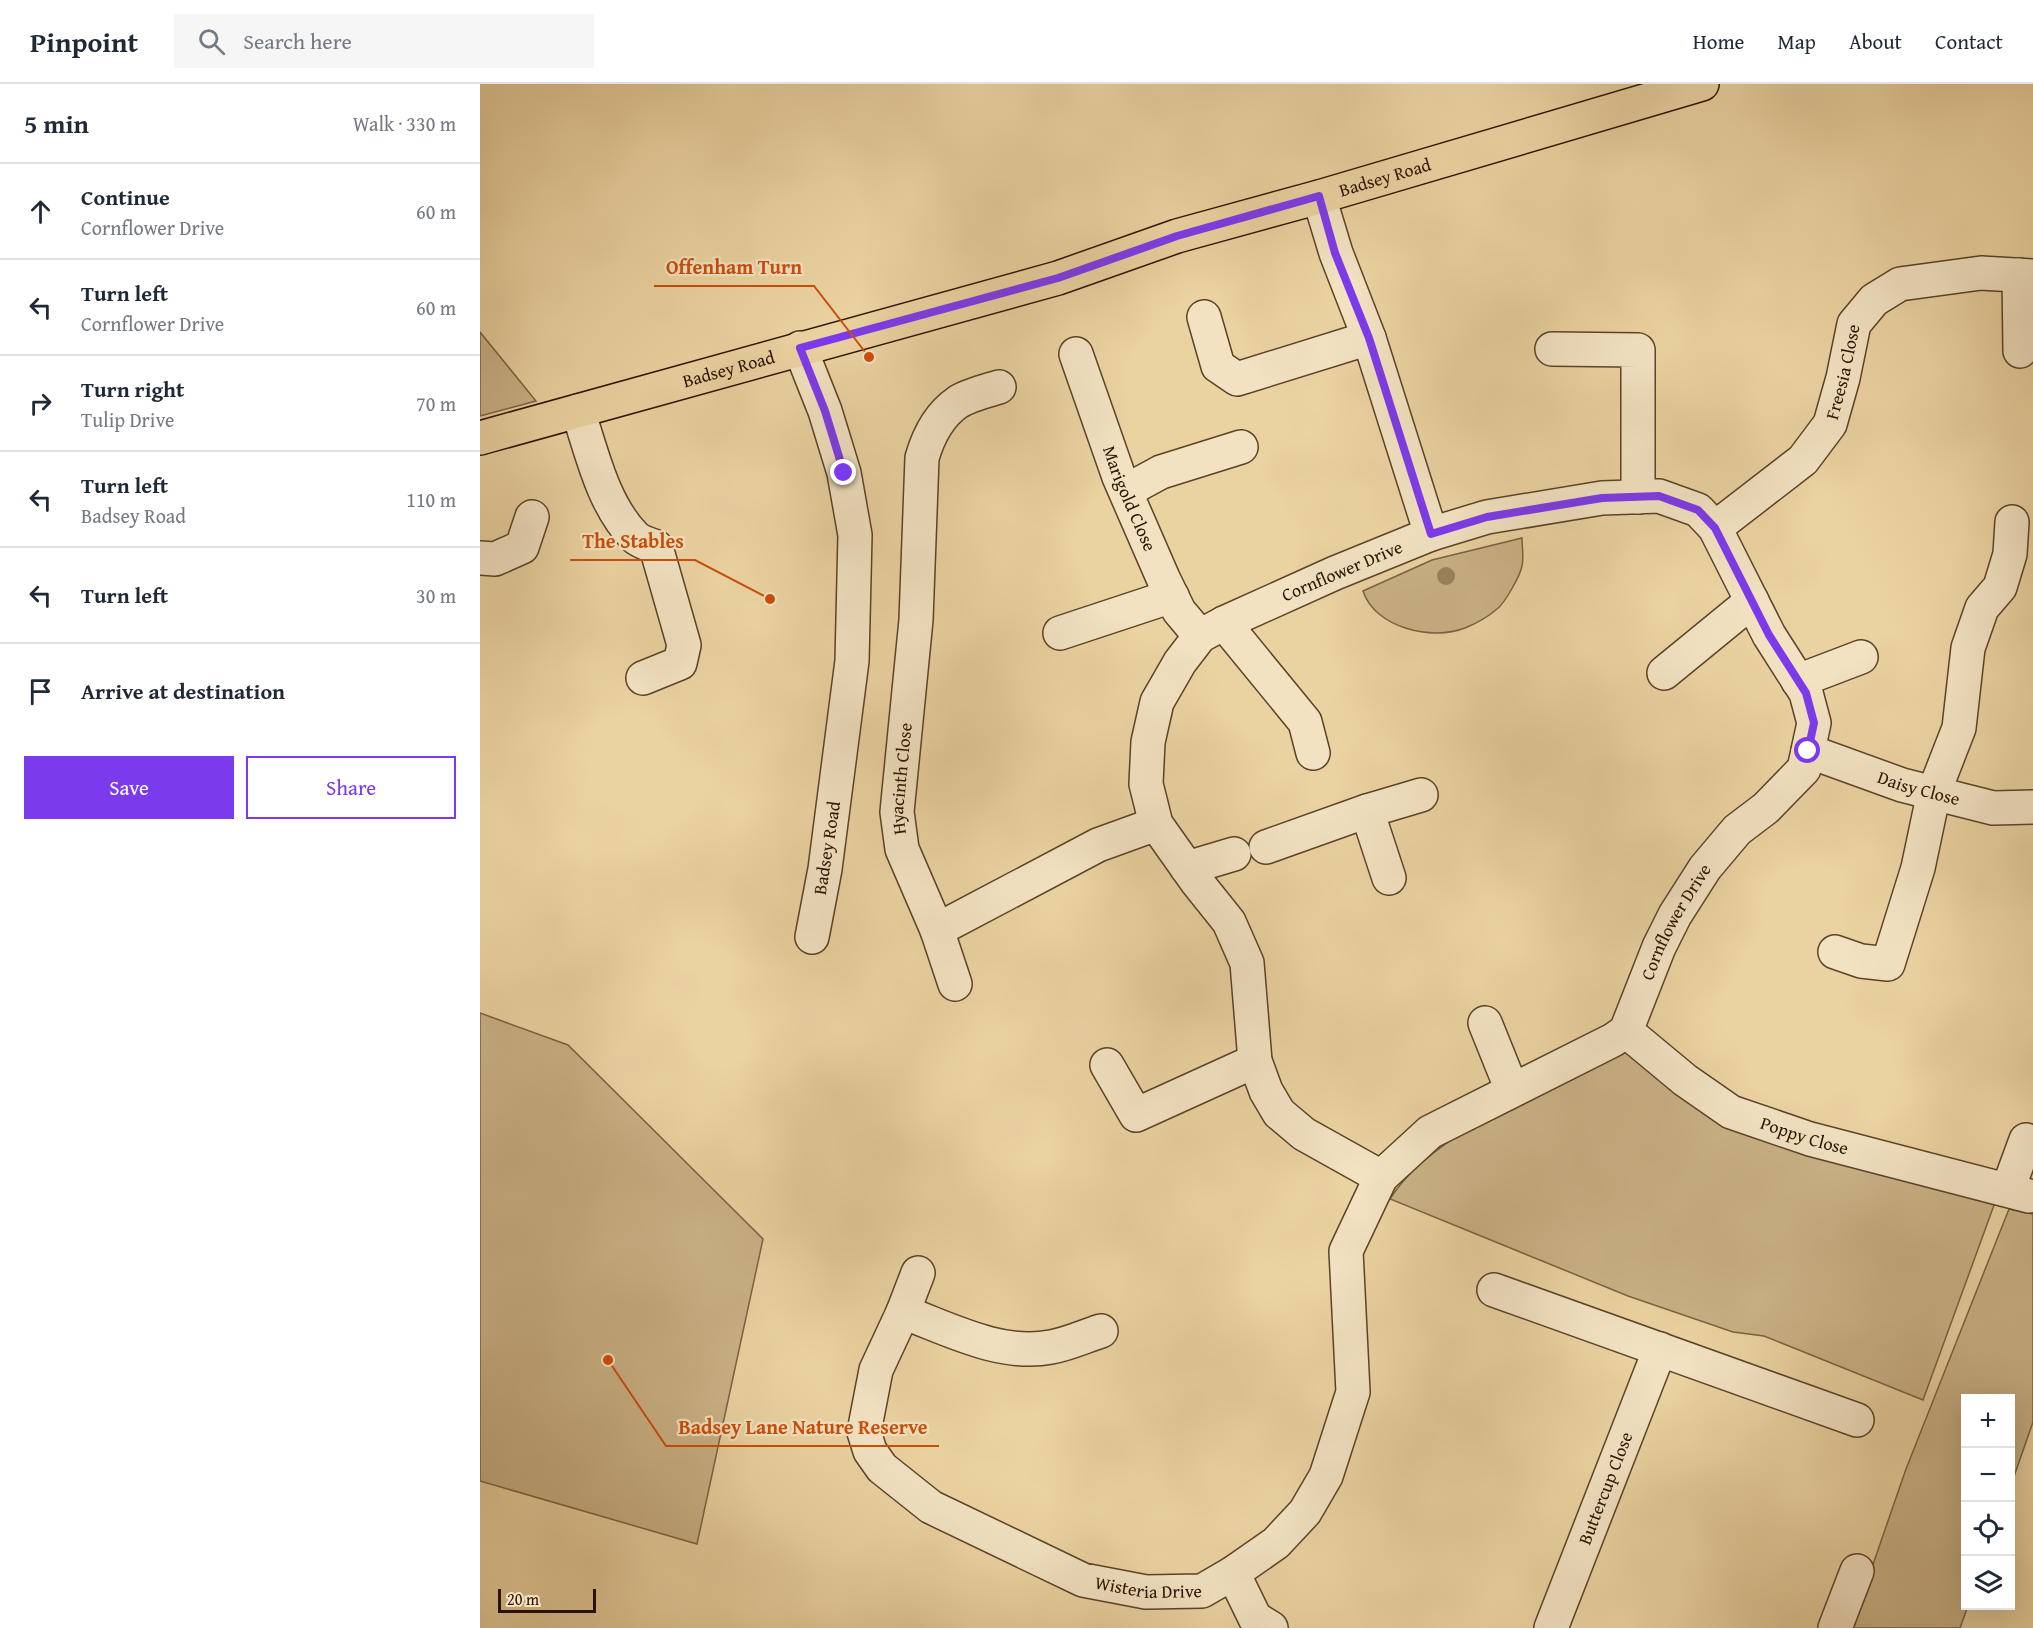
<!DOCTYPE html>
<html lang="en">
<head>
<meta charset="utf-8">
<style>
	body { margin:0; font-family:"Gentium Book Plus",serif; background:#f6f6f7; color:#1f2937 }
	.controls { position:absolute; right:18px; bottom:18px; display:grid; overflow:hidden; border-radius:0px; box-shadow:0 6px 24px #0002 }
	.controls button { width:54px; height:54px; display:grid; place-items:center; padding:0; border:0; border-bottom:2px solid #e0e1e3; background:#fff; color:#1f2937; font:30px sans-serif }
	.scale { position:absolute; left:18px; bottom:15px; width:98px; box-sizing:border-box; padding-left:6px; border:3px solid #2a1300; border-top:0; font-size:16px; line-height:21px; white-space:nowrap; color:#2a1300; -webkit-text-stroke:4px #f2e2c2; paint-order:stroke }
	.stop { position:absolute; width:18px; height:18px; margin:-14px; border:4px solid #7c3aed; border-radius:50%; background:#fff }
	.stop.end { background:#7c3aed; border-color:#fff; box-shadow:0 2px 6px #0008 }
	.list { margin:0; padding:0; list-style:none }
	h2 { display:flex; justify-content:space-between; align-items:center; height:78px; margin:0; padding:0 24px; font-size:26px }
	h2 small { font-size:20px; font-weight:400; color:#747a83 }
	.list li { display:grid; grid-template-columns:39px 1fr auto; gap:18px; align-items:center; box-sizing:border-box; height:96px; padding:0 24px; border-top:2px solid #e0e1e3 }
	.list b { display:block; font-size:22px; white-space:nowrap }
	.list p { margin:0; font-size:20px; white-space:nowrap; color:#747a83 }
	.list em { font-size:20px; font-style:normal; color:#747a83 }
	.actions { display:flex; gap:12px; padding:18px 24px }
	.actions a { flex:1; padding:14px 0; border:2px solid #7c3aed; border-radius:0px; text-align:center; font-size:21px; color:#7c3aed }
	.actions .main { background:#7c3aed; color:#fff }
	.icon { flex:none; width:33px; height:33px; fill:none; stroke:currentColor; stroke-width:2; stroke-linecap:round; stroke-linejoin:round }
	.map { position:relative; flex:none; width:1553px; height:1544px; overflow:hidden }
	header { display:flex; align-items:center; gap:36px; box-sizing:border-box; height:84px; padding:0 30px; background:#fff; border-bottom:2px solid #e0e1e3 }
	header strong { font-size:28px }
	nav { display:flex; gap:33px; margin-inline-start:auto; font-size:21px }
	.search { width:420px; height:54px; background:#f6f6f7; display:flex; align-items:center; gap:15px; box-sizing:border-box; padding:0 21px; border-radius:0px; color:#747a83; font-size:22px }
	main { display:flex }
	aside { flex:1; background:#fff }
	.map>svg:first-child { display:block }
	.green { fill:#cab286; stroke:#7a6243; stroke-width:1.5 }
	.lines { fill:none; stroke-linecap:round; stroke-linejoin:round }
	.minor-casing { stroke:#5a4328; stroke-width:36 }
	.major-casing { stroke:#2a1300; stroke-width:36 }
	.minor { stroke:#f2e2c2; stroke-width:33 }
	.major { stroke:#ebd2a1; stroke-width:33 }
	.tree { fill:#9b835e }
	.route { stroke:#7c3aed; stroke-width:8 }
	.labels { text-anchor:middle; stroke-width:4.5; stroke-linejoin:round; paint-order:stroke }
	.street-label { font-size:18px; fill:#2a1300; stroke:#f2e2c2 }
	.leader { fill:none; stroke:#cc4e0a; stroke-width:2 }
	.callout-dot { fill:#cc4e0a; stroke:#f2e2c2; stroke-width:2 }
	.callout-label { font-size:20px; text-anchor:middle; font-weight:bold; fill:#cc4e0a; stroke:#f2e2c2; stroke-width:4.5; stroke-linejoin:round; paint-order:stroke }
</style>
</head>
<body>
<header>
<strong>Pinpoint</strong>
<div class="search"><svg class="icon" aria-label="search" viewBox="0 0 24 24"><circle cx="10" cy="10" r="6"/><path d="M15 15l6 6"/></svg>Search here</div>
<nav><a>Home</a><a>Map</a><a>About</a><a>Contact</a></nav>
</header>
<main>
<aside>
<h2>5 min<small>Walk · 330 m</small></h2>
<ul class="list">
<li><svg class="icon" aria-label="ahead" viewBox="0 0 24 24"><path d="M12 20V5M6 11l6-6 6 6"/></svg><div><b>Continue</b><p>Cornflower Drive</p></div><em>60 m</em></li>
<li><svg class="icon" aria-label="left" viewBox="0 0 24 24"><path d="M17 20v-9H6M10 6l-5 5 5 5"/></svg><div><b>Turn left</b><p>Cornflower Drive</p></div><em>60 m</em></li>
<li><svg class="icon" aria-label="right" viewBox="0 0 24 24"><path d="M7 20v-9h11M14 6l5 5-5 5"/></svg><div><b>Turn right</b><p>Tulip Drive</p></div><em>70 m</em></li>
<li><svg class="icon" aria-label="left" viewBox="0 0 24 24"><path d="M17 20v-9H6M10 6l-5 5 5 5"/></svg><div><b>Turn left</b><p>Badsey Road</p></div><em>110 m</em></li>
<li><svg class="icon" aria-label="left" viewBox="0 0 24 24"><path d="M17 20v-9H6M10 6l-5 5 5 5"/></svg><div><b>Turn left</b></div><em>30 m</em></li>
<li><svg class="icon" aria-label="arrive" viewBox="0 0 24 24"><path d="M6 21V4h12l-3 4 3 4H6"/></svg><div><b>Arrive at destination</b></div></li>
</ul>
<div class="actions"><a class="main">Save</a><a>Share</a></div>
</aside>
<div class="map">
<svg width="1553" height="1544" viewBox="0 0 1553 1544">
	<rect width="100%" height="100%" fill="#ebd2a1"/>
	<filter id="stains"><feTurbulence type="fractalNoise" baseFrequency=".00333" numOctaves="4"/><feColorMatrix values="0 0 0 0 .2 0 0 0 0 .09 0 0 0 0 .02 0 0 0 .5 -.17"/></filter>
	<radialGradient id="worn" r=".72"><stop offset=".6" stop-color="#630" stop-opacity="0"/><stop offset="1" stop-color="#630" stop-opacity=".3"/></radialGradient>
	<path class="green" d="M 0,248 L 56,317 L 0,332 Z
		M 1042,454 C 1042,463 1044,473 1042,482 C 1040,492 1025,519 1017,525 C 1009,532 995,540 985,544 C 952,557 895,544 883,507 L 952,476 Z
		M 0,929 L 88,961 L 283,1155 L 217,1460 L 0,1397 Z
		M 1150,964 L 1194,1001 L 1517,1113 L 1443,1316 L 1284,1252 L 1253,1248 L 1148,1212 L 910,1115 C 926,1089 951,1069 977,1052 Z
		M 1529,1125 L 1553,1130 L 1553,1338 L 1531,1401 L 1530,1314 L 1486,1314 L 1486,1522 L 1488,1522 L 1480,1544 L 1371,1544 L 1426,1385 Z"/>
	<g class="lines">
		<g class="minor-casing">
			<g id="minor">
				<path d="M 839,113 L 856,169 L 889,254 L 951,450"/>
				<path d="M 1539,191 L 1540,267"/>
				<path d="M 724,233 L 738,282 L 757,295 L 889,254"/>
				<path d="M 320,264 L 345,327 L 364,389 L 375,451 L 372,577 L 345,785 L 332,853"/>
				<path d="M 1072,265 L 1158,266 L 1158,413"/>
				<path id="s1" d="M 596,270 L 639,393 L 683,494 L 699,527 L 720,552"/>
				<path d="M 98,327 C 112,369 123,421 155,453 C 160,458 169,460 176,463 L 204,561 L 200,579 L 163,594"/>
				<path d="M 646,407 L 681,388 L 761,363"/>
				<path id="s2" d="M 1235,444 L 1323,376 L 1350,340 L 1363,294 L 1374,240 L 1394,216 L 1420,200 L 1501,189 L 1553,192"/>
				<path d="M 0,474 L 15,475 L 42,463 L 52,433"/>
				<path d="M 744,539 L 825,638 L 833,669"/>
				<path d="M 580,549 L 692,512"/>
				<path d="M 1184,589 L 1272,517"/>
				<path d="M 1318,597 L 1381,573"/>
				<path id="s3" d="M 1328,667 L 1422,701 L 1513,724 L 1553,723"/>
				<path d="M 887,727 L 941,711"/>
				<path d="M 786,763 L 887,727 L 909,794"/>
				<path d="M 707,784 L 754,770"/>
				<path id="s4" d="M 457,846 L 422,765 L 417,728 L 436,536 L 442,374 C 448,353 459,331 478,318 C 489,311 506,307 519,303"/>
				<path d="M 1355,868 L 1381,877 L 1408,880 L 1438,784 L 1454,708 L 1479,644 L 1488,564 L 1502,524 L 1520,503 L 1530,470 L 1532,438"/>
				<path d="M 475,900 L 457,846 L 618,761 L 676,740"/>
				<path d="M 1005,939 L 1032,1006"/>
				<path id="s5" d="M 1146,947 L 1205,996 L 1251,1028 L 1330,1055 L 1549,1112"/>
				<path d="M 627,981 L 656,1031 L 775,977"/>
				<path d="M 1528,1105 L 1546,1056"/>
				<path id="s6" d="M 438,1189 L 423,1228 L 396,1286 L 384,1348 L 390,1367 L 402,1384 L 451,1423 L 603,1496 L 666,1508 L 722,1507 L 753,1489 L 796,1459 L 825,1428 L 846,1392 L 873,1308 L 866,1167 L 901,1093 L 950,1048 L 1133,956 L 1146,947 L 1179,863 L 1195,831 L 1225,784 L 1257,746 L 1286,724 L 1324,685 L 1334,639 L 1326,609 L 1289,551 L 1235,444 L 1218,426 L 1179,412 L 1122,414 L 1007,433 L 951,450 L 855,489 L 744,539 L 720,552 L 700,578 L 677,618 L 668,658 L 666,700 L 676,740 L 717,798 L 749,838 L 767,879 L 775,977 L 786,1007 L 799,1029 L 824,1050 L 901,1093"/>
				<path d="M 1014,1206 L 1377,1336"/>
				<path d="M 423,1228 C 469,1245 521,1273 571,1263 C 588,1260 605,1252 621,1247"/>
				<path d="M 753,1489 L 775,1534 L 791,1544"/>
				<path id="s7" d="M 1071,1544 L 1180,1265"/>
				<path d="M 1355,1544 L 1377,1487"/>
			</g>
		</g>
		<g class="major-casing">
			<g id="major">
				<path id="s8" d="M 0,354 L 578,194 L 697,152 L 839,113 L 1222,0"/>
			</g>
		</g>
		<use href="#minor" class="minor"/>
		<use href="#major" class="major"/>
	</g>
	<circle class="tree" cx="966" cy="492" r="9"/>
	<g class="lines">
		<path class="route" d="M 364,389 L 345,327 L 320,264 L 578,194 L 697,152 L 839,112 L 855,169 L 889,254 L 951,450 L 1007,433 L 1122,414 L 1179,412 L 1218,426 L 1235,444 L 1289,551 L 1326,609 L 1334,639 L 1328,667"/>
	</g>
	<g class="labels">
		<g class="street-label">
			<text dy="6" stroke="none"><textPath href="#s8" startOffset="942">Badsey Road</textPath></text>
			<text dy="6" stroke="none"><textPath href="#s8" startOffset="258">Badsey Road</textPath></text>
			<text dy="6" stroke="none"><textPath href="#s2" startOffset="210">Freesia Close</textPath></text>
			<text dy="6" stroke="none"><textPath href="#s1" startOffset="154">Marigold Close</textPath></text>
			<text transform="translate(862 487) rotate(-23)" y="6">Cornflower Drive</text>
			<text dy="6" stroke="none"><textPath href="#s4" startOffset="159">Hyacinth Close</textPath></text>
			<text dy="6" stroke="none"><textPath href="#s3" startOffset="117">Daisy Close</textPath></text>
			<text transform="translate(347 764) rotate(-81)" y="6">Badsey Road</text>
			<text dy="6" stroke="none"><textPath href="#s6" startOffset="1452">Cornflower Drive</textPath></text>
			<text dy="6" stroke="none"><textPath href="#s5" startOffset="210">Poppy Close</textPath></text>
			<text dy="6" stroke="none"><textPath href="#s7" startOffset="150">Buttercup Close</textPath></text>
			<text dy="6" stroke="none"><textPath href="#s6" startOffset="507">Wisteria Drive</textPath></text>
		</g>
	</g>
	<path class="leader" d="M389 273L334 202H174M290 515L215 476H90M128 1276L186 1362H459"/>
	<g class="callout-dot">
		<circle cx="389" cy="273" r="6"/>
		<circle cx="290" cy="515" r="6"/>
		<circle cx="128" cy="1276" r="6"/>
	</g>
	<g class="callout-label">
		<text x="254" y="190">Offenham Turn</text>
		<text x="153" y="464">The Stables</text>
		<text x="323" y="1350">Badsey Lane Nature Reserve</text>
	</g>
	<rect width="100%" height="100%" filter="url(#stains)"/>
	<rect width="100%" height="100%" fill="url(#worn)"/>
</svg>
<div class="controls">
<button>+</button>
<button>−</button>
<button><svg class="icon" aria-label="locate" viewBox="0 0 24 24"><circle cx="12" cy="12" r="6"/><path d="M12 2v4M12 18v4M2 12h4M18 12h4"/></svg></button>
<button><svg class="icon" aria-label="layers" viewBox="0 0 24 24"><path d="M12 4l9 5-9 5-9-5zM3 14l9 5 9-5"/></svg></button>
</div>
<div class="scale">20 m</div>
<div class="stop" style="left:1328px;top:667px"></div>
<div class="stop end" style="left:364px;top:389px"></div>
</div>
</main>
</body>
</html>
